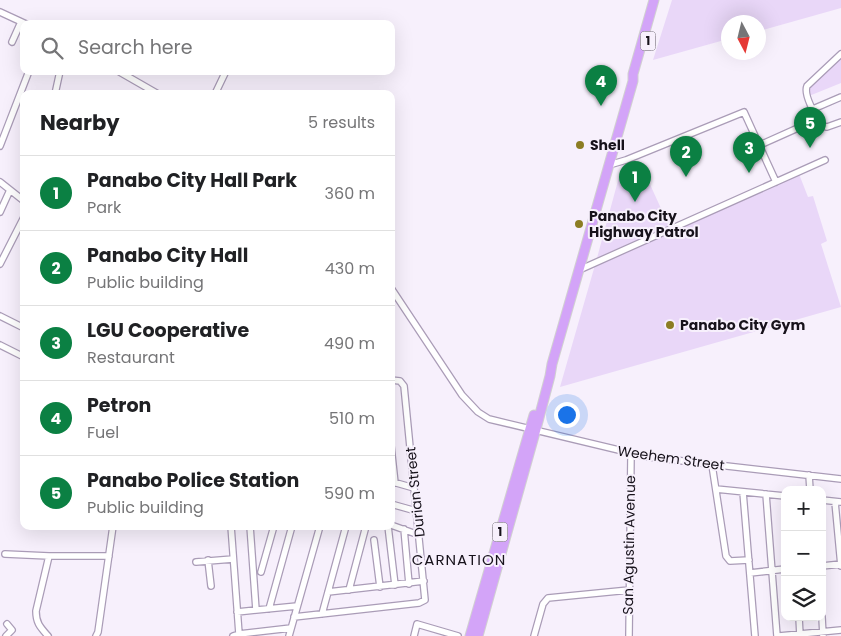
<!DOCTYPE html>
<html lang="en">
<head>
<meta charset="utf-8">
<style>
	body { margin:0; font-family:Poppins,sans-serif; background:#f6f6f6; color:#202124 }
	.controls { position:absolute; right:15px; bottom:15px; display:grid; overflow:hidden; border-radius:10px; box-shadow:0 5px 20px #0002 }
	.controls button { width:45px; height:45px; display:grid; place-items:center; padding:0; border:0; border-bottom:1px solid #e0e0e0; background:#fff; color:#202124; font:25px sans-serif }
	.compass { position:absolute; left:721px; top:15px; width:45px; height:45px; border-radius:50%; background:#fff; box-shadow:0 5px 20px #0002; rotate:173deg }
	.you { position:absolute; left:566px; top:414px; width:18px; height:18px; margin:-12px; border:4px solid #fff; border-radius:50%; background:#1a73e8; box-shadow:0 0 0 8px #1a73e833 }
	.badge { display:grid; place-items:center; width:32px; height:32px; border-radius:50%; background:#0b8043; color:#fff; font-size:16px; font-weight:700 }
	.pin { position:absolute; translate:-50% -41px; filter:drop-shadow(0 1px 2px #0008) }
	.pin::after { content:''; position:absolute; top:26px; width:18px; height:15px; background:inherit; clip-path:polygon(0 0,100% 0,50% 100%) }
	.list { margin:0; padding:0; list-style:none }
	h2 { display:flex; justify-content:space-between; align-items:center; height:65px; margin:0; padding:0 20px; font-size:21px }
	h2 small { font-size:16px; font-weight:400; color:#757577 }
	.list li { display:grid; grid-template-columns:32px 1fr auto; gap:15px; align-items:center; box-sizing:border-box; height:75px; padding:0 20px; border-top:1px solid #e0e0e0 }
	.list b { display:block; font-size:19px; white-space:nowrap }
	.list p { margin:0; font-size:16px; white-space:nowrap; color:#757577 }
	.list em { font-size:16px; font-style:normal; color:#757577 }
	.icon { flex:none; width:28px; height:28px; fill:none; stroke:currentColor; stroke-width:2; stroke-linecap:round; stroke-linejoin:round }
	.map { position:relative; flex:none; width:841px; height:636px; overflow:hidden }
	.search { position:absolute; background:#fff; box-shadow:0 5px 20px #0002; left:20px; top:20px; width:375px; height:55px; display:flex; align-items:center; gap:12px; box-sizing:border-box; padding:0 18px; border-radius:10px; color:#757577; font-size:19px }
	.panel { position:absolute; background:#fff; box-shadow:0 5px 20px #0002; left:20px; top:90px; width:375px; height:440px; border-radius:10px }
	.map>svg:first-child { display:block }
	.green { fill:#e9d7f8 }
	.lines { fill:none; stroke-linecap:round; stroke-linejoin:round }
	.minor-casing { stroke:#aa9cb7; stroke-width:8 }
	.highway-casing { stroke:#d1d0d1; stroke-width:11 }
	.minor { stroke:#fff; stroke-width:5.5 }
	.highway { stroke:#d3a4f8; stroke-width:9 }
	.poi-dot { fill:#8c7d23; stroke:#f7f0fc; stroke-width:2 }
	.labels { text-anchor:middle; stroke-width:4; stroke-linejoin:round; paint-order:stroke }
	.shield { fill:#f7f0fc; stroke:#5a555e; stroke-width:1 }
	.shield-label { font-size:12px; font-weight:bold; fill:#17121b }
	.poi-label { font-size:14px; font-weight:bold; fill:#17121b; stroke:#f7f0fc; text-anchor:start }
	.street-label { font-size:14px; fill:#17121b; stroke:#f7f0fc }
	.neighbourhood-label { font-size:15px; letter-spacing:1px; fill:#17121b; stroke:#f7f0fc }
</style>
</head>
<body>
<div class="map">
<svg width="841" height="636" viewBox="0 0 841 636">
	<rect width="100%" height="100%" fill="#f7f0fc"/>
	<path class="green" d="M 672,0 L 841,0 L 841,8 L 759,31 L 758,22 L 728,22 L 728,39 L 653,60 Z
		M 841,58 L 841,83 L 809,96 L 808,89 L 809,87 Z
		M 643,169 L 669,226 L 597,258 L 619,177 Z
		M 799,174 L 808,197 L 813,196 L 827,241 L 821,244 L 841,307 L 560,387 L 595,265 Z"/>
	<g class="lines">
		<g class="minor-casing">
			<path id="minor" d="M 0,12 L 26,24
				M 12,42 L 21,22
				M 841,54 L 807,86 C 803,95 817,118 822,126 L 827,127 L 841,122
				M 118,71 L 158,94
				M 55,94 L 60,71
				M 215,94 L 226,71
				M 813,109 L 841,97
				M 760,145 L 818,119
				M 0,146 L 29,71
				M 609,165 L 626,160 L 744,112 L 776,182
				M 0,182 L 24,201
				M 0,212 L 10,190
				M 0,264 L 24,217
				M 579,270 L 825,160
				M 391,288 L 462,395 L 478,412 L 489,419 L 648,457 L 841,479
				M 0,316 L 24,328
				M 0,345 L 24,357
				M 391,446 L 395,483
				M 712,465 L 726,556 L 730,561 L 749,560
				M 809,475 L 810,490
				M 393,482 L 414,488
				M 716,489 L 785,496
				M 743,492 L 755,636
				M 766,494 L 777,636
				M 822,500 L 841,502
				M 835,502 L 841,566
				M 391,504 L 416,511
				M 391,525 L 419,535
				M 231,526 L 239,634
				M 250,526 L 256,610
				M 388,526 L 395,585
				M 404,529 L 409,584
				M 374,540 L 380,587
				M 5,554 L 49,556 L 109,556
				M 208,560 L 211,586
				M 196,562 L 233,559
				M 822,566 L 841,564
				M 261,572 L 274,526
				M 750,573 L 785,569
				M 349,590 L 366,526
				M 328,592 L 424,581
				M 269,609 L 292,526
				M 237,612 L 297,606
				M 322,614 L 346,526
				M 294,617 L 419,603 L 425,600 L 404,386 L 400,381 L 391,380
				M 799,617 L 800,636
				M 822,617 L 823,636
				M 6,636 L 12,630 L 7,624
				M 48,636 C 40,627 36,623 36,611 L 49,556
				M 96,636 L 98,632 L 113,526
				M 233,636 L 239,634 L 291,628
				M 289,636 L 320,526
				M 414,636 L 417,624 L 458,636
				M 534,636 L 543,604 L 548,598 L 629,590
				M 629,636 L 631,454
				M 779,636 L 841,630"/>
		</g>
		<g class="highway-casing">
			<path id="highway" d="M 470,636 L 534,415
				M 478,636 L 536,429 L 550,376 L 552,364 L 633,81 L 633,74 L 654,0"/>
		</g>
		<use href="#minor" class="minor"/>
		<use href="#highway" class="highway"/>
	</g>
	<g class="poi-dot">
		<circle cx="580" cy="145" r="5"/>
		<circle cx="579" cy="224" r="5"/>
		<circle cx="670" cy="325" r="5"/>
	</g>
	<g class="labels">
		<g class="shield">
			<rect x="640.5" y="31.5" width="15" height="19" rx="4"/>
			<rect x="492.5" y="522.5" width="15" height="19" rx="4"/>
		</g>
		<g class="shield-label">
			<text x="648" y="45">1</text>
			<text x="500" y="536">1</text>
		</g>
		<g class="poi-label">
			<text x="590" y="150">Shell</text>
			<text x="589" y="221">Panabo City<tspan x="589" dy="16">Highway Patrol</tspan></text>
			<text x="680" y="330">Panabo City Gym</text>
		</g>
		<g class="street-label">
			<text transform="translate(671 458) rotate(8)" y="5">Weehem Street</text>
			<text transform="translate(415 492) rotate(-96)" y="5">Durian Street</text>
			<text transform="translate(629 545) rotate(-89)" y="5">San Agustin Avenue</text>
		</g>
		<g class="neighbourhood-label">
			<text x="459" y="565">CARNATION</text>
		</g>
	</g>
</svg>
<div class="controls">
<button>+</button>
<button>−</button>
<button><svg class="icon" aria-label="layers" viewBox="0 0 24 24"><path d="M12 4l9 5-9 5-9-5zM3 14l9 5 9-5"/></svg></button>
</div>
<svg class="compass" viewBox="-18 -18 36 36"><path d="M0-13l5 13h-10z" fill="#e53935"/><path d="M0 13l5-13h-10z" fill="#757577"/></svg>
<div class="you"></div>
<div class="pin badge" style="left:635px;top:202px">1</div>
<div class="pin badge" style="left:686px;top:177px">2</div>
<div class="pin badge" style="left:749px;top:173px">3</div>
<div class="pin badge" style="left:601px;top:106px">4</div>
<div class="pin badge" style="left:810px;top:148px">5</div>
<div class="search"><svg class="icon" aria-label="search" viewBox="0 0 24 24"><circle cx="10" cy="10" r="6"/><path d="M15 15l6 6"/></svg>Search here</div>
<section class="panel">
<h2>Nearby<small>5 results</small></h2>
<ul class="list">
<li><span class="badge">1</span><div><b>Panabo City Hall Park</b><p>Park</p></div><em>360 m</em></li>
<li><span class="badge">2</span><div><b>Panabo City Hall</b><p>Public building</p></div><em>430 m</em></li>
<li><span class="badge">3</span><div><b>LGU Cooperative</b><p>Restaurant</p></div><em>490 m</em></li>
<li><span class="badge">4</span><div><b>Petron</b><p>Fuel</p></div><em>510 m</em></li>
<li><span class="badge">5</span><div><b>Panabo Police Station</b><p>Public building</p></div><em>590 m</em></li>
</ul>
</section>
</div>
</body>
</html>
